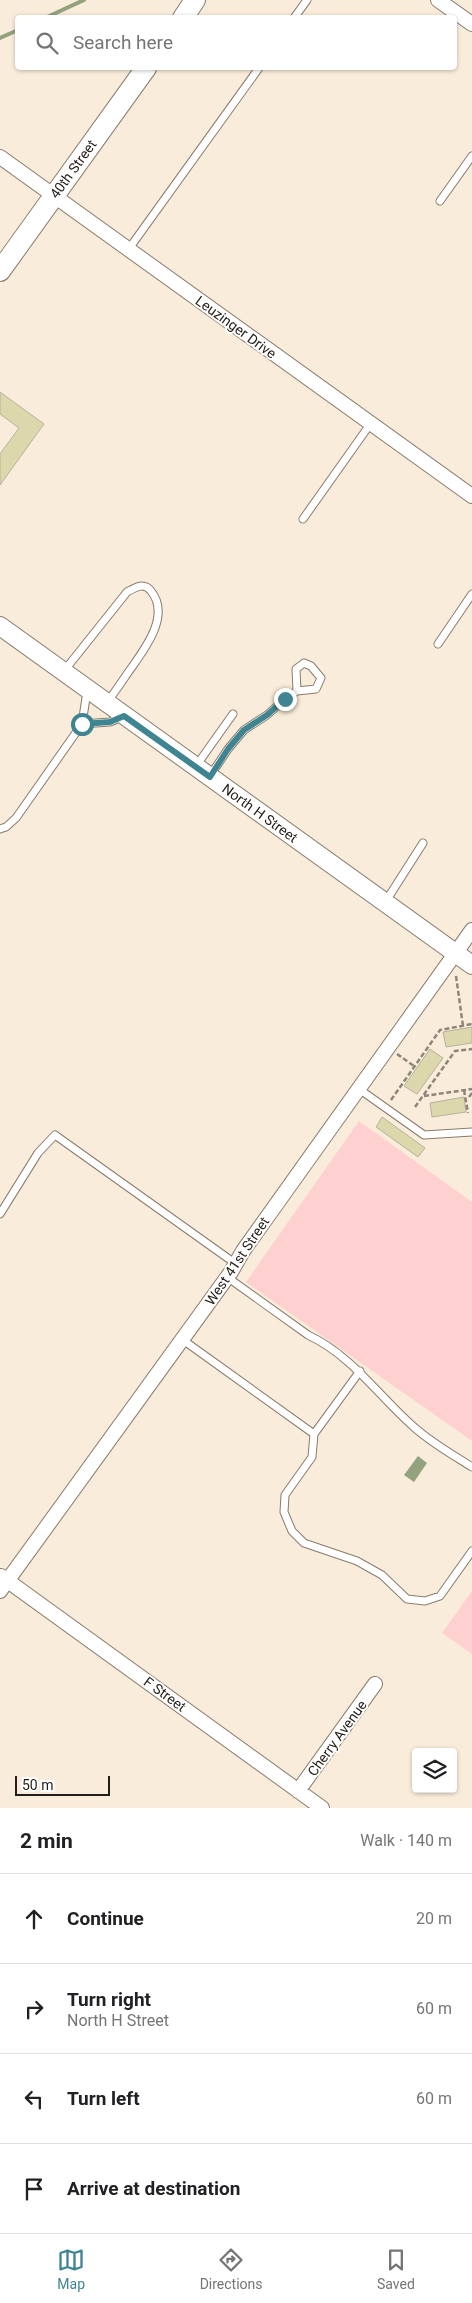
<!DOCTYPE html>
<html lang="en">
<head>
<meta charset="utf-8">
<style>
	body { margin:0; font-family:Roboto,sans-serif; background:#f6f6f6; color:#202124 }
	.controls { position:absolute; right:15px; bottom:15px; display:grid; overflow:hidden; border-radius:5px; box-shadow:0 1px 4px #0004 }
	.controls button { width:45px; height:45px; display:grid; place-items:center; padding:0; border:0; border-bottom:1px solid #e0e0e0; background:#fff; color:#202124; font:25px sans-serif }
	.scale { position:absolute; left:15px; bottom:12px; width:95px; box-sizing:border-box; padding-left:5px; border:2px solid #221d17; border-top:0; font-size:14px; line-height:18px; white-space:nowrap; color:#221d17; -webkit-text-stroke:4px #fff; paint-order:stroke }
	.stop { position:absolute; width:15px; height:15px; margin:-11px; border:4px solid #3f8591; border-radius:50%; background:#fff }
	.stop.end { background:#3f8591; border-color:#fff; box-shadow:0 1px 5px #0008 }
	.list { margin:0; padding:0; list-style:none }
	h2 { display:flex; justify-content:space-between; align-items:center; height:65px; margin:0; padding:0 20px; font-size:21px }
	h2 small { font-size:16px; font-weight:400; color:#757577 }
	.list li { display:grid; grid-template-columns:32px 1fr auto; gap:15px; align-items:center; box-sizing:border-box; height:90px; padding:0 20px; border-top:1px solid #e0e0e0 }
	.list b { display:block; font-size:19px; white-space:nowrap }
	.list p { margin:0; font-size:16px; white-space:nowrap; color:#757577 }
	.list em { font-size:16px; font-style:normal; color:#757577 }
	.icon { flex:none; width:28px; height:28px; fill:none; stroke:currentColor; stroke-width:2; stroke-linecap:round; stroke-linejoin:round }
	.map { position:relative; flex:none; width:472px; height:1808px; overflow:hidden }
	.search { position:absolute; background:#fff; box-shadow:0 1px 4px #0004; left:15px; right:15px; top:15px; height:55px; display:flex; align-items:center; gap:12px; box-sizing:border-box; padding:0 18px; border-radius:5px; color:#757577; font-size:19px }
	.sheet { height:425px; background:#fff }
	nav { display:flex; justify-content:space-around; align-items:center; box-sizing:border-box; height:70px; border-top:1px solid #e0e0e0; background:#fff; font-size:14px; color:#757577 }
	nav a { display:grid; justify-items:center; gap:2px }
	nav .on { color:#3f8591 }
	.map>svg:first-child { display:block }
	.green { fill:#fed0d0 }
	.water { fill:#91a27d }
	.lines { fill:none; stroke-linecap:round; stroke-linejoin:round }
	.stream { stroke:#91a27d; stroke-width:4 }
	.building { fill:#ddd7ac; stroke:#b5b29e }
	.service-casing { stroke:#897c6c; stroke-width:9 }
	.minor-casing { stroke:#897c6c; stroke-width:16 }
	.tertiary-casing { stroke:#897c6c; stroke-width:20 }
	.secondary-casing { stroke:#897c6c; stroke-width:22 }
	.path { stroke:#8e8579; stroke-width:2.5; stroke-dasharray:5 2.5; stroke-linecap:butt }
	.service { stroke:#fff; stroke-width:7 }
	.minor { stroke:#fff; stroke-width:14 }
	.tertiary { stroke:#fff; stroke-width:18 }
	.secondary { stroke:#fff; stroke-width:20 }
	.route { stroke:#3f8591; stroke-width:6 }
	.labels { text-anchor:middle; stroke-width:4; stroke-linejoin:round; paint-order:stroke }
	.street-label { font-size:14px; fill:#221d17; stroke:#fff }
</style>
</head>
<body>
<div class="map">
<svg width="472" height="1808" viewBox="0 0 472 1808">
	<rect width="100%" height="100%" fill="#faecda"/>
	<path class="green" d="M 359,1121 L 472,1202 L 472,1441 L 246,1282 Z
		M 472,1591 L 472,1654 L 442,1633 Z"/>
	<path class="water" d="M 418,1456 L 427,1463 L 414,1482 L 404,1475 Z"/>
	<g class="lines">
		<path class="stream" d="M 45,18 L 84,0
			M 0,38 L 18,30"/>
	</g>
	<path class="building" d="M 0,392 L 44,424 L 0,485 L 0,454 L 19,428 L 0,414 Z
		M 472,1027 L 472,1043 L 446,1047 L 443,1032 Z
		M 430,1049 L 443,1058 L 417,1094 L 404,1086 Z
		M 464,1097 L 466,1112 L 432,1117 L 430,1103 Z
		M 382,1117 L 425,1148 L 418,1157 L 376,1127 Z"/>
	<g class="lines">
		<g class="service-casing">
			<path id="service" d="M 294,18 L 307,0
				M 440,201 L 472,156
				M 128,250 L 259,68
				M 303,519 L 371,423
				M 438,644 L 472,594
				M 64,671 L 127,592 C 136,587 144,582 151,591 C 173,618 139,656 125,677 C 119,686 113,694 107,703
				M 87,691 L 82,724 L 110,722 L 124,716
				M 196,766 L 233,714
				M 210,776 L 228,749 L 244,730 L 267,715 L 285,699 L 297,691 L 316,689 L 321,678 L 311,666 L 304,663 L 296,669 L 297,691
				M 0,829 L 6,827 L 16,818 L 82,724
				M 386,901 L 423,843
				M 359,1089 L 424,1135 L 472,1132
				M 0,1214 L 38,1153 L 55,1135 L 236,1264
				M 227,1277 L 308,1335 C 353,1356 379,1397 415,1428 C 432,1443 453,1455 472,1467
				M 183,1340 L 314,1434 L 312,1457 L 285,1495 L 284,1512 L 292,1531 L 304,1543 L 357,1561 L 382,1575 L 407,1599 L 425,1601 L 440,1596 L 472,1551
				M 314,1434 L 360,1371"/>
		</g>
		<g class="minor-casing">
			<path id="minor" d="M 438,0 L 472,24
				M 0,157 L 472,496
				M 1,1576 L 322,1808
				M 0,1591 L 231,1272 L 243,1251 L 472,930
				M 298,1791 L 375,1684"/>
		</g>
		<g class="tertiary-casing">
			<path id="tertiary" d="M 0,626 L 472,965"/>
		</g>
		<g class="secondary-casing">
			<path id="secondary" d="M 183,18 L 195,0
				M 0,271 L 146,68"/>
		</g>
		<path class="path" d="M 456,976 L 463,1026
			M 397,1054 L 414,1066
			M 464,1090 L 468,1113
			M 424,1096 L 472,1089
			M 469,1097 L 472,1093
			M 391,1100 L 440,1030 L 472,1024
			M 415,1107 L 455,1051 L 472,1049"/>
		<use href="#service" class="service"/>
		<use href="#minor" class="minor"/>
		<use href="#tertiary" class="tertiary"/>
		<use href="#secondary" class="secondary"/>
	</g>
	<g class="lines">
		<path class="route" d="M 82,724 L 110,722 L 124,716 L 210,777 L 228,749 L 244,730 L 267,715 L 285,699"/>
	</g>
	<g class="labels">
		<g class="street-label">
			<text transform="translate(73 169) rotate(-54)" y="5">40th Street</text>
			<text transform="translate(236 327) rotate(36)" y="5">Leuzinger Drive</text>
			<text transform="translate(260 813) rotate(36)" y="5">North H Street</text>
			<text transform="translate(237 1261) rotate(-56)" y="5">West 41st Street</text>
			<text transform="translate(165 1694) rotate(36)" y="5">F Street</text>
			<text transform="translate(337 1738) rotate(-54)" y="5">Cherry Avenue</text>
		</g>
	</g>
</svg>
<div class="controls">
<button><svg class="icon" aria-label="layers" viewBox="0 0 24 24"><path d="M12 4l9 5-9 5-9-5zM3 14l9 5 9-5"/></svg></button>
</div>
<div class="scale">50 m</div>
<div class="stop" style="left:82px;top:724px"></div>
<div class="stop end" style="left:285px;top:699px"></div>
<div class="search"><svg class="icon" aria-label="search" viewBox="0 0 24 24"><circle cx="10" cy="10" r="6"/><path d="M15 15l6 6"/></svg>Search here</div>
</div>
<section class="sheet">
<h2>2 min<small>Walk · 140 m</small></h2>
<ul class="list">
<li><svg class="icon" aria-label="ahead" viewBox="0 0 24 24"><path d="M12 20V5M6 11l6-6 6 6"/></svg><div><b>Continue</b></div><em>20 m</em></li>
<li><svg class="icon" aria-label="right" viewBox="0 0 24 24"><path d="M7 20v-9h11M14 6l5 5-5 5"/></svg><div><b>Turn right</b><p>North H Street</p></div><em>60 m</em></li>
<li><svg class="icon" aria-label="left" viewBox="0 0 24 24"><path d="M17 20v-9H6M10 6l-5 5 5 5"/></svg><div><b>Turn left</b></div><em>60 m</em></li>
<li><svg class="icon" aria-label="arrive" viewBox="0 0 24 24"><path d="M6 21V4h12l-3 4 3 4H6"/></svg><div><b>Arrive at destination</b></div></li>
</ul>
</section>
<nav>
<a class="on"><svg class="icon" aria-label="map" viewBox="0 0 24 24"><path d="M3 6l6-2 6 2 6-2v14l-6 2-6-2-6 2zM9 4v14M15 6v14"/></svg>Map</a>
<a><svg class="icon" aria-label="directions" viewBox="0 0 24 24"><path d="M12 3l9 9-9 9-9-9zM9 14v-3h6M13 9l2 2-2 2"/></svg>Directions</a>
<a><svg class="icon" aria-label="saved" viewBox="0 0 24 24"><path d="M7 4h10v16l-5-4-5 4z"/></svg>Saved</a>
</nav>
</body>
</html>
